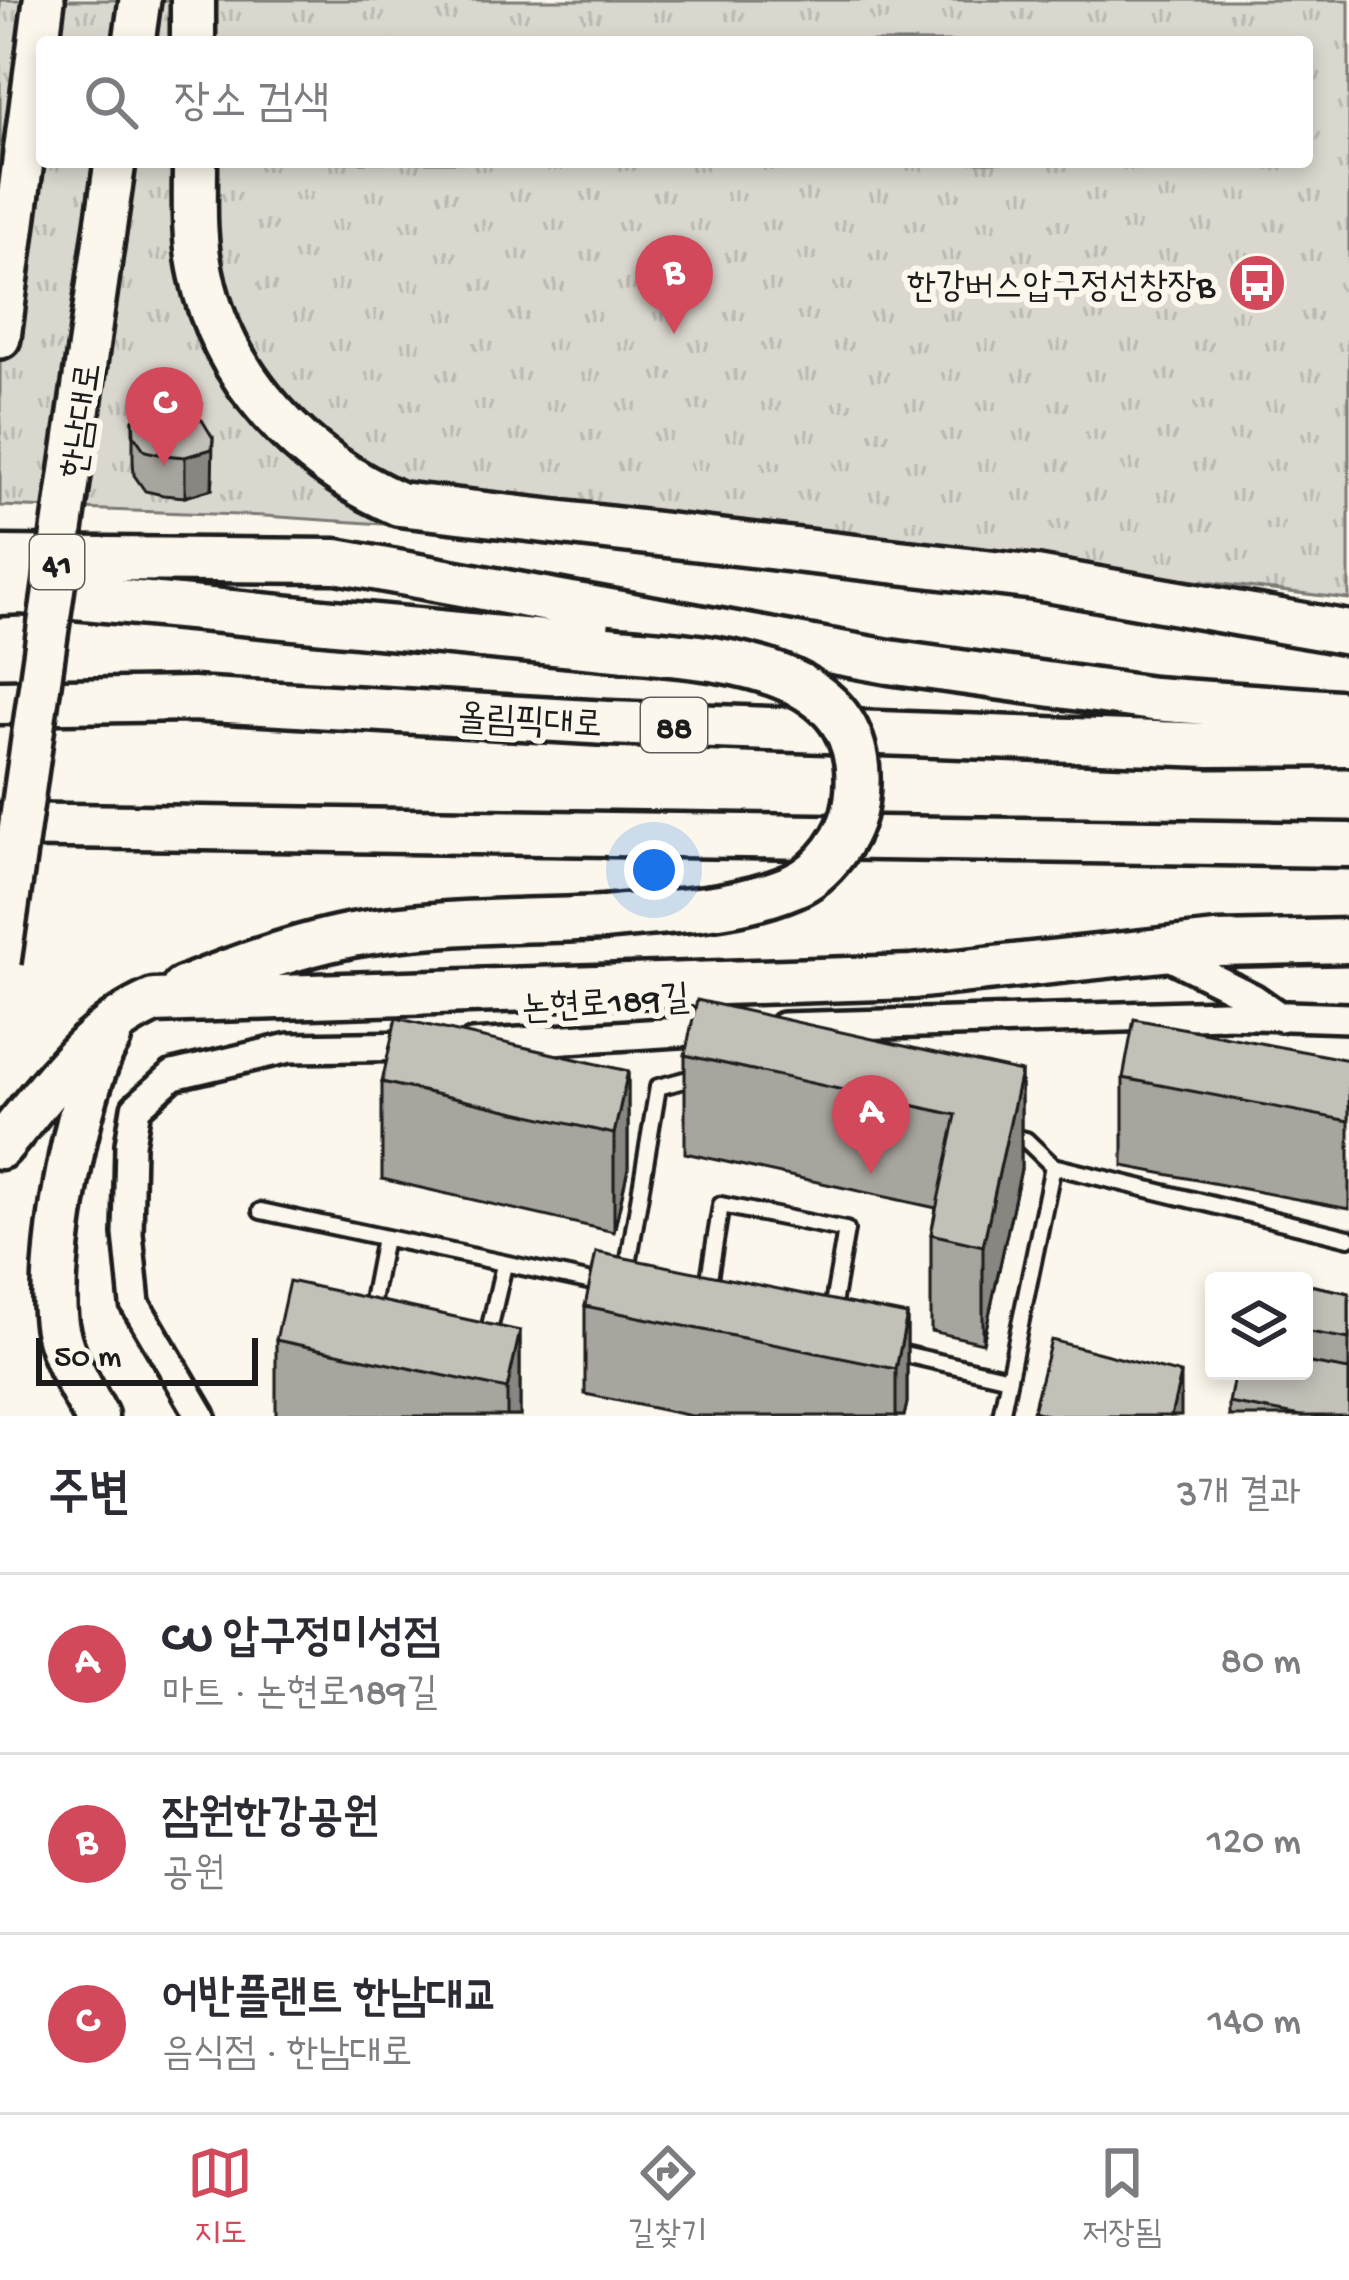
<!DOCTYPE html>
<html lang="ko">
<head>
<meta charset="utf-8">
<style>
	body { margin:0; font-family:"Gochi Hand","Poor Story",sans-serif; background:#f7f7f7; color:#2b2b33 }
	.controls { position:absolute; right:36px; bottom:36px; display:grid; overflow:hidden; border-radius:12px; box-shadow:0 6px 18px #0003 }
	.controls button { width:108px; height:108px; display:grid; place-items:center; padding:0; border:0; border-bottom:3px solid #e1e1e2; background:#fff; color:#2b2b33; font:60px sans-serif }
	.scale { position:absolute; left:36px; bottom:30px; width:222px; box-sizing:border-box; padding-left:12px; border:6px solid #1c1c1c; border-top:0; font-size:33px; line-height:42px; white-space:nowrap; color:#1c1c1c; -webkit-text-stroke:9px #fbf7ec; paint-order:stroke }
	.you { position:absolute; left:654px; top:870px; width:42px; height:42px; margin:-30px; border:9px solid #fff; border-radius:50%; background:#1a73e8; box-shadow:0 0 0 18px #1a73e833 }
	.badge { display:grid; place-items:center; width:78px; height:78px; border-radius:50%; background:#d1495b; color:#fff; font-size:39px; font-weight:700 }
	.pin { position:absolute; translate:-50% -99px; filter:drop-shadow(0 3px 6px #0008) }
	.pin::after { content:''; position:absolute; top:63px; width:42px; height:36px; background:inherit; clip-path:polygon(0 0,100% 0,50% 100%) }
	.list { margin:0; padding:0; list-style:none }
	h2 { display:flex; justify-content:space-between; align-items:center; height:156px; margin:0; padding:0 48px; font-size:51px }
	h2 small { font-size:39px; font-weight:400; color:#7c7c81 }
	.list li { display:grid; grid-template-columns:78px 1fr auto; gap:36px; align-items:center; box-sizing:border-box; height:180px; padding:0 48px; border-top:3px solid #e1e1e2 }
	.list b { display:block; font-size:45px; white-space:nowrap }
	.list p { margin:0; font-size:39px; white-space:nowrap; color:#7c7c81 }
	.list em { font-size:39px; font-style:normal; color:#7c7c81 }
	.icon { flex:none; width:66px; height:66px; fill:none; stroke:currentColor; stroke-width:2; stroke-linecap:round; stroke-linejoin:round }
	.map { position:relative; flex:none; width:1349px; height:1416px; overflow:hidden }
	.search { position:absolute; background:#fff; box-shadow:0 6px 18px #0003; left:36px; right:36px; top:36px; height:132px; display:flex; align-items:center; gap:30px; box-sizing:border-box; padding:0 42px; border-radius:12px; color:#7c7c81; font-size:45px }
	.sheet { height:696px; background:#fff }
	nav { display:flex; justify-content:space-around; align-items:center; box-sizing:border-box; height:168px; border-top:3px solid #e1e1e2; background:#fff; font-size:33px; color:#7c7c81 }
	nav a { display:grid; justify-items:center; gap:6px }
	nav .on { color:#d1495b }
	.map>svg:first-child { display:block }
	.park { fill:url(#park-tufts); stroke:#7b7a75; stroke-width:3; fill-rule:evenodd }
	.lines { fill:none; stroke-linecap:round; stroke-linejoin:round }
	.service-casing { stroke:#1c1c1c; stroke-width:22 }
	.minor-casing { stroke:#1c1c1c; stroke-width:36 }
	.primary-casing { stroke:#1c1c1c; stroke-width:48 }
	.trunk-casing { stroke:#1c1c1c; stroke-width:51 }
	.service { stroke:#fbf7ec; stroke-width:14 }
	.minor { stroke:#fbf7ec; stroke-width:27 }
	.primary { stroke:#fbf7ec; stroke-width:39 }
	.trunk { stroke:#fbf7ec; stroke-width:42 }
	.primary-bridge-casing { stroke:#1c1c1c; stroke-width:48; stroke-linecap:butt }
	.trunk-bridge-casing { stroke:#1c1c1c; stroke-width:51; stroke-linecap:butt }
	.primary-bridge { stroke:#fbf7ec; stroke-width:39 }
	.trunk-bridge { stroke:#fbf7ec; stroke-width:42 }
	.wall { fill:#a8a59e; stroke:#1c1c1c; stroke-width:3 }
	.shaded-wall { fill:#888681; stroke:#1c1c1c; stroke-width:3 }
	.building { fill:#c3c0b8; stroke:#1c1c1c; stroke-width:3 }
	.labels { text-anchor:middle; stroke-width:12; stroke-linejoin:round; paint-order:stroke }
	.shield { fill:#fbf7ec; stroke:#5f5e5a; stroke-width:3 }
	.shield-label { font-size:33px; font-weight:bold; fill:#1c1c1c }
	.poi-label { font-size:36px; fill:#1c1c1c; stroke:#fbf7ec; text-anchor:end }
	.street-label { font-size:36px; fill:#1c1c1c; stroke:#fbf7ec }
</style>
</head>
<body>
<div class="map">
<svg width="1349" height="1416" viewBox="0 0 1349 1416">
	<defs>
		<pattern id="park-tufts" width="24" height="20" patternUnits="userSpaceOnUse" patternTransform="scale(3)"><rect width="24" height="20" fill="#dad7ce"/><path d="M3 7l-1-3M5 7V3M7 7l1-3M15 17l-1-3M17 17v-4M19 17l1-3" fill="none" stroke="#bab8b0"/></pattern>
	</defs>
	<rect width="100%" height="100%" fill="#fbf7ec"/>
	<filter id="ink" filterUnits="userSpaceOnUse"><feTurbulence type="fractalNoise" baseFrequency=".00833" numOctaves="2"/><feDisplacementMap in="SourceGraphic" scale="24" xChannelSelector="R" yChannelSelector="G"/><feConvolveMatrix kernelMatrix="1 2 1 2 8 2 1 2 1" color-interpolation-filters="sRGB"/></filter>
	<g filter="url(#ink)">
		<path class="park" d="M 0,0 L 1349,0 L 1349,599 L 1163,577 L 265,516 L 0,506 ZM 42,42 L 1307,42 L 1307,162 L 42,162 Z"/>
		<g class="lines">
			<g class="service-casing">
				<path id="service" d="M 1008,1136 L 1026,1140 L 1053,1166 L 1349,1238
					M 261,1211 L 606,1285
					M 627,1271 L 658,1087 L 699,1076
					M 707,1291 L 721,1205 L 846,1230 L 831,1316
					M 369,1316 L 384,1238
					M 487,1339 L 504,1265
					M 891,1351 L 1009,1378
					M 1001,1416 L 1053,1166"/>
			</g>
			<g class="minor-casing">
				<path id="minor" d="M 1161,952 L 1253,998 L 1280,1017
					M 783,1027 L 1224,1014 L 1349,1018
					M 472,1045 L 727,1029
					M 201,1416 L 135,1304 L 128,1234 L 130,1144 L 136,1108 L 173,1075 L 289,1048 L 422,1046"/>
			</g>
			<g class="primary-casing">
				<path id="primary" d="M 134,42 L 140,0
					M 0,338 L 44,0"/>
			</g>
			<g class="trunk-casing">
				<path id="trunk" d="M 193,0 L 193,42
					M 195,162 C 195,199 193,237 201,273 C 222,379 303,462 399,504 L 1036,578 L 1349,633
					M 0,558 L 336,561 L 889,662 L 1153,699 L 1337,712 L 1349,716
					M 0,593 L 22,592 L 606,648
					M 0,702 L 192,699 L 608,723 L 1210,745 L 1349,744
					M 0,825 L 1349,845
					M 183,989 C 237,967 295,946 352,935 C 435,920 521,922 604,918
					M 0,1147 C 46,1093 87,1029 154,1001 L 912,977 L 1217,944 L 1349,941
					M 96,1416 C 82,1390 63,1359 57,1330 C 45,1272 77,1088 109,1038"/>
			</g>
			<use href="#service" class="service"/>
			<use href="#minor" class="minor"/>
			<use href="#primary" class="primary"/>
			<use href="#trunk" class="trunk"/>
			<g class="primary-bridge-casing">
				<path id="primary-bridge" d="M 0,962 L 115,162"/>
			</g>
			<g class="trunk-bridge-casing">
				<path id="trunk-bridge" d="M 604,918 C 666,911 735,911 793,886 C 824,873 851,836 856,802 C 876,657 704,658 606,648"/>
			</g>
			<use href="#primary-bridge" class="primary-bridge"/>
			<use href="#trunk-bridge" class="trunk-bridge"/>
		</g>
		<path class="wall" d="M 142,410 L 213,478 L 212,489 L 185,497 L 163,495 L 145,491 L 134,475 L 133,460 L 133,420 Z
			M 685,1055 L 1021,1072 L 1021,1169 L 983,1343 L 931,1331 L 931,1234 L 936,1208 L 685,1153 Z
			M 1349,1060 L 1349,1209 L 1123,1166 L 1123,1078 Z
			M 628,1071 L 628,1168 L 614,1232 L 382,1179 L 382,1082 Z
			M 1304,1284 L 1349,1293 L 1349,1416 L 1229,1416 L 1229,1403 L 1304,1371 Z
			M 585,1306 L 907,1315 L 907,1403 L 904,1416 L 692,1416 L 585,1394 Z
			M 520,1331 L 520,1416 L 276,1416 L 276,1340 Z"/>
		<path class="shaded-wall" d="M 213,438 L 212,489 L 185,497 L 185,457 Z
			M 628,1071 L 628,1168 L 614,1232 L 614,1134 Z
			M 1021,1072 L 1021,1169 L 983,1343 L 983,1246 Z
			M 907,1315 L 907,1403 L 904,1416 L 896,1416 L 896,1369 Z
			M 520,1331 L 520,1416 L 507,1416 L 507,1389 Z
			M 1181,1374 L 1181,1416 L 1171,1416 Z"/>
		<path class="building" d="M 159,408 L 202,420 L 213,438 L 212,449 L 185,457 L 163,455 L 145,451 L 134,435 L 133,420 L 142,410 Z
			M 697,1000 L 1021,1072 L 983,1246 L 931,1234 L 956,1115 L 685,1055 Z
			M 396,1018 L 628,1071 L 614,1134 L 382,1082 Z
			M 1134,1019 L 1349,1060 L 1349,1121 L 1123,1078 Z
			M 596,1252 L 907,1315 L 896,1369 L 585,1306 Z
			M 1252,1275 L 1286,1281 L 1251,1281 Z
			M 289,1281 L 520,1331 L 507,1389 L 276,1340 Z
			M 1304,1284 L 1349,1293 L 1349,1339 L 1304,1331 Z
			M 1051,1340 L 1181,1374 L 1171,1416 L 1051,1416 L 1033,1411 Z
			M 1304,1362 L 1349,1370 L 1349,1416 L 1302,1416 L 1229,1403 L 1235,1371 L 1304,1371 Z"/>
	</g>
	<defs>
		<g id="bus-disc" transform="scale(3)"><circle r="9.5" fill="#d1495b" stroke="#fbf7ec"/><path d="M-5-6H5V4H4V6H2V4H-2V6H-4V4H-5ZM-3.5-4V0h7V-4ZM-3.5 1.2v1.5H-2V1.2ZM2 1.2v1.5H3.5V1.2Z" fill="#fff"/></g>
	</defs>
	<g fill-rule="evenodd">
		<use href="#bus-disc" x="1257" y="283"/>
	</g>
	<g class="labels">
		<g class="shield">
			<rect x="30" y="535" width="54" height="54" rx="9"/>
			<rect x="641" y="698" width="66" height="54" rx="9"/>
		</g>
		<g class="shield-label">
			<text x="57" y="574">41</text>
			<text x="674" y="737">88</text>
		</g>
		<g class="poi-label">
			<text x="1215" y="296">한강버스압구정선창장B</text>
		</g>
		<g class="street-label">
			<text transform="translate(78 420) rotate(-82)" y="13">한남대로</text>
			<text transform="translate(530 718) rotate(3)" y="13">올림픽대로</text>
			<text transform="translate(605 1000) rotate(-4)" y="13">논현로189길</text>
		</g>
	</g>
</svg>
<div class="controls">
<button><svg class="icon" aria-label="layers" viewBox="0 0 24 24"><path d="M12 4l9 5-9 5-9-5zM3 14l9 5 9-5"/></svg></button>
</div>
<div class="scale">50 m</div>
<div class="you"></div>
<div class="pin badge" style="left:871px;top:1174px">A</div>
<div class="pin badge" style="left:674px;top:334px">B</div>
<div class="pin badge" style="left:164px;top:466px">C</div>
<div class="search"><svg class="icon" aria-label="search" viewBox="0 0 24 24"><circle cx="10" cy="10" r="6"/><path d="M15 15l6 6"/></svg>장소 검색</div>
</div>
<section class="sheet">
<h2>주변<small>3개 결과</small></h2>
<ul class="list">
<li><span class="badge">A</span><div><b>CU 압구정미성점</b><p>마트 · 논현로189길</p></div><em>80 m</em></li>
<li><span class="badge">B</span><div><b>잠원한강공원</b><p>공원</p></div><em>120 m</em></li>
<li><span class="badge">C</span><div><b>어반플랜트 한남대교</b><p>음식점 · 한남대로</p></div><em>140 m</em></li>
</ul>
</section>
<nav>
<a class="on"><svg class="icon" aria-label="map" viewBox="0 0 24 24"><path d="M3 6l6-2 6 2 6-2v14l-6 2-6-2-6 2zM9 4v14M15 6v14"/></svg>지도</a>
<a><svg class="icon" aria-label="directions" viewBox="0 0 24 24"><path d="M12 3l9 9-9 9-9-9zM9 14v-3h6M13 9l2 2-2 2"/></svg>길찾기</a>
<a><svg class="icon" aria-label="saved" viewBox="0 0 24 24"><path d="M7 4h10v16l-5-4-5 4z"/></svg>저장됨</a>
</nav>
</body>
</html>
